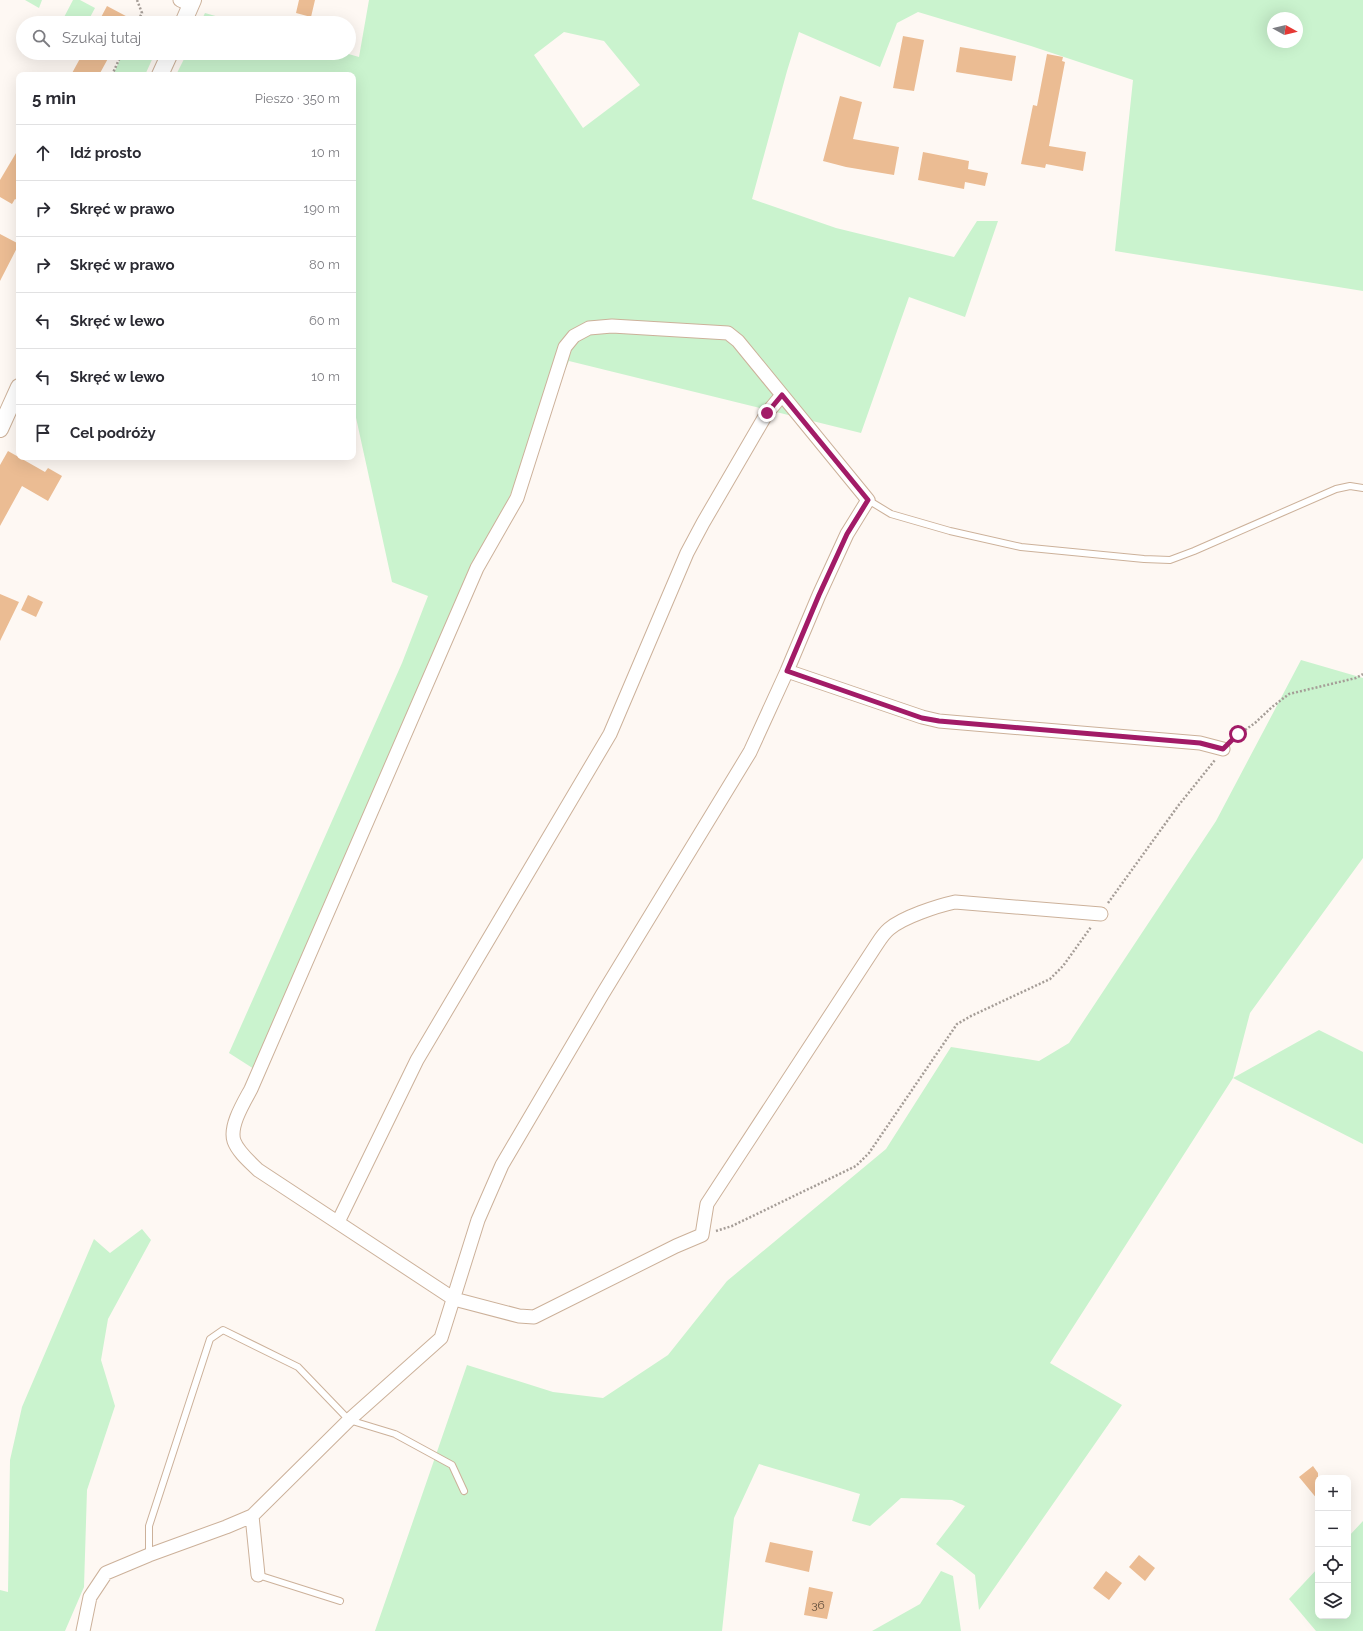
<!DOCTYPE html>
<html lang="pl">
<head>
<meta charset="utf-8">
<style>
	body { margin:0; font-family:Raleway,sans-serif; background:#f2f2f3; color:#2b2b33 }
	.controls { position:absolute; right:12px; bottom:12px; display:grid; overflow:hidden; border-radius:8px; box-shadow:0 4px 16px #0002 }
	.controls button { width:36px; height:36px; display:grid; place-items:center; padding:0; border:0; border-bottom:1px solid #e1e1e2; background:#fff; color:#2b2b33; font:20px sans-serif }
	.compass { position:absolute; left:1267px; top:12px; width:36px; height:36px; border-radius:50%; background:#fff; box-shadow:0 4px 16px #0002; rotate:98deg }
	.stop { position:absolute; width:12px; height:12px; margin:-9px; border:3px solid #a21b67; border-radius:50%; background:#fff }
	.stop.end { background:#a21b67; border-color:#fff; box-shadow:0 1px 4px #0008 }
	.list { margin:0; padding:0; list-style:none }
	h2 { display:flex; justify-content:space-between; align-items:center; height:52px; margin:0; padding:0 16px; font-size:17px }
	h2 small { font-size:13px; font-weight:400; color:#7c7c81 }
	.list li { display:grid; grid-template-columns:26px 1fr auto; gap:12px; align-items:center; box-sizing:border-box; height:56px; padding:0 16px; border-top:1px solid #e1e1e2 }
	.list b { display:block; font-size:15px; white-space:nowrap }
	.list em { font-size:13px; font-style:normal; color:#7c7c81 }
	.icon { flex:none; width:22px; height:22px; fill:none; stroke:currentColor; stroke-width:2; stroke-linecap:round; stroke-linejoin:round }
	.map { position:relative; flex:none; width:1363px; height:1631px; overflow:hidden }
	.search { position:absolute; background:#fff; box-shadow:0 4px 16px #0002; left:16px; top:16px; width:340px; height:44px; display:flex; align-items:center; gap:10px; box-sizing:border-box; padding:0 14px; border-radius:22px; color:#7c7c81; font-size:15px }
	.panel { position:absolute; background:#fff; box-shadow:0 4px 16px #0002; left:16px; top:72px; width:340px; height:388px; border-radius:8px }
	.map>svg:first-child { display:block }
	.green { fill:#caf3ce; fill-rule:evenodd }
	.building { fill:#ebbc93 }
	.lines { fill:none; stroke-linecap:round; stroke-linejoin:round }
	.service-casing { stroke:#ccb19a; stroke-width:8 }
	.minor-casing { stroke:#ccb19a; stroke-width:15 }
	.tertiary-casing { stroke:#ccb19a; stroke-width:18 }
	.path { stroke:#a59d97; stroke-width:2.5; stroke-dasharray:2 2; stroke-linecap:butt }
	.service { stroke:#fff; stroke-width:6 }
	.minor { stroke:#fff; stroke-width:13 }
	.tertiary { stroke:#fff; stroke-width:16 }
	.route { stroke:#a21b67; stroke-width:5 }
	.labels { text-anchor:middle; stroke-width:3.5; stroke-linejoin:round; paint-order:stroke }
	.number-label { font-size:12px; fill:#604c3a }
</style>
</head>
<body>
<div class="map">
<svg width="1363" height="1631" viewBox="0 0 1363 1631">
	<rect width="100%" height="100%" fill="#fef8f3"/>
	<path class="green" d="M 25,0 L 42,0 L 39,8 Z
		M 73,0 L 80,0 L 95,8 L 87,23 L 61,23 Z
		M 369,0 L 1363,0 L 1363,291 L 1115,251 L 1133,80 L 1031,46 L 918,12 L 897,23 L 880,67 L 799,32 L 787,71 L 752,199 L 836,228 L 954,257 L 977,221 L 998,221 L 965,317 L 909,297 L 861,433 L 569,361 L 257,1071 L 229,1053 L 402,663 L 428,596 L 392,582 L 353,404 L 353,75 L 176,75 L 187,53 L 345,53 L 359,57 ZM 1273,18 L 1297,18 L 1297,42 L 1273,42 ZM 564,32 L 604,41 L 640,85 L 583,128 L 534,55 Z
		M 205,13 L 240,23 L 200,23 Z
		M 123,53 L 155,53 L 145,75 L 113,75 Z
		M 1301,660 L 1363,678 L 1363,858 L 1250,1013 L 1233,1078 L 1319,1030 L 1363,1052 L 1363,1144 L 1233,1078 L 1050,1363 L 1122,1405 L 979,1610 L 975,1575 L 936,1544 L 965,1506 L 952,1500 L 901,1498 L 870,1526 L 852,1521 L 860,1494 L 759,1464 L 734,1518 L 722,1631 L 375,1631 L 467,1365 L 553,1392 L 603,1398 L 668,1355 L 727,1281 L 886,1149 L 951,1047 L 1039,1061 L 1069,1043 L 1216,821 Z
		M 142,1229 L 151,1240 L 108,1319 L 101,1360 L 115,1406 L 87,1490 L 84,1587 L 65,1631 L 0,1631 L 0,1590 L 8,1592 L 10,1460 L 22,1407 L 94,1239 L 110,1253 Z
		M 1363,1521 L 1363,1631 L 1316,1631 L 1289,1599 L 1318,1568 L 1318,1616 L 1348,1616 L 1348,1537 Z
		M 941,1571 L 953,1576 L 961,1631 L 872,1631 L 920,1604 Z"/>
	<path class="building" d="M 299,0 L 315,0 L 311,17 L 296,13 Z
		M 107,6 L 139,23 L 98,23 Z
		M 903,36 L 924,40 L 914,91 L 893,88 Z
		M 960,47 L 1016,56 L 1012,81 L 956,72 Z
		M 83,53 L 111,53 L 99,75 L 71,75 Z
		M 1047,54 L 1063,57 L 1062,61 L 1065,62 L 1049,146 L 1086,152 L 1083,171 L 1046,164 L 1045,168 L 1021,164 L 1033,105 L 1037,106 Z
		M 840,96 L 862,102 L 853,139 L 899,147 L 894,175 L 846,167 L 823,161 Z
		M 19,148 L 19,201 L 15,199 L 12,204 L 0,197 L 0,180 Z
		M 923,152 L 969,161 L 968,169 L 988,173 L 985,186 L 965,182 L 964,189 L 918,180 Z
		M 0,234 L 19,244 L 0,281 Z
		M 8,451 L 45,472 L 48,468 L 62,476 L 48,501 L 22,486 L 0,526 L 0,465 Z
		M 0,594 L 19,602 L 0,641 Z
		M 28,595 L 43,602 L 36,617 L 21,610 Z
		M 1313,1466 L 1318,1473 L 1318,1500 L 1299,1477 Z
		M 770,1542 L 813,1551 L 809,1572 L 765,1562 Z
		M 1139,1555 L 1155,1568 L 1145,1581 L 1129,1567 Z
		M 1106,1571 L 1122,1583 L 1109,1600 L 1093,1588 Z
		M 809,1587 L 833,1592 L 827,1619 L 804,1615 Z"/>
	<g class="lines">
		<g class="service-casing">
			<path id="service" d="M 868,500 L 891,514 L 950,531 L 1021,547 L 1144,559 L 1170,560 L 1194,551 L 1336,489 L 1350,486 L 1363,488
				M 149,1555 L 149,1526 L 210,1339 L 223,1330 L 298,1367 L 349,1420 L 395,1434 L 452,1465 L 464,1491
				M 258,1575 L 340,1601"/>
		</g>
		<g class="minor-casing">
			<path id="minor" d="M 180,0 L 191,5
				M 787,671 L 922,717 L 939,721 L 1200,743 L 1223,749
				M 338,1222 L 417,1060 L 610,734 L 687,553 L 703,523 L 767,413 L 782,395
				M 252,1516 L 258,1575
				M 83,1631 L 90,1597 L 106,1573 L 149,1555 L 226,1527 L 252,1516 L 349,1420 L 441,1338 L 478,1220 L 502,1165 L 602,995 L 750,752 L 787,671 L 819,595 L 847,534 L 868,500 L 738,341 L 728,333 L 612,326 L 589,328 L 574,336 L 565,347 L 517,498 L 477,568 L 251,1089 C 244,1102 229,1126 234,1141 C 238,1152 250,1162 258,1170 L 454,1299 L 519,1316 L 534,1317 L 676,1246 L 702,1235 L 707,1204 L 875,947 C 879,941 883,934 889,929 C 903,917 937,906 955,902 L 1101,914"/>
		</g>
		<g class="tertiary-casing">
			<path id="tertiary" d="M 183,23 L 193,0
				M 160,75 L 170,53
				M 0,429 L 19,387"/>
		</g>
		<path class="path" d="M 137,0 L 142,13 L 137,23
			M 112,75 L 122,53
			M 1232,739 L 1255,723 L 1272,707 L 1289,694 L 1356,678 L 1363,674
			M 1108,903 L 1178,806 L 1215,760
			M 716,1231 L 732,1226 L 856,1166 L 869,1153 L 957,1024 L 971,1016 L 1050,979 L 1063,966 L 1091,927"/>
		<use href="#service" class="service"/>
		<use href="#minor" class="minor"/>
		<use href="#tertiary" class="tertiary"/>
	</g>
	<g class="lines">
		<path class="route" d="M 767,413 L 782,395 L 868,500 L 847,534 L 819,595 L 787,671 L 922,718 L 939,721 L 1200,743 L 1223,749 L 1238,734"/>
	</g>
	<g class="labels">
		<g class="number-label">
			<text x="818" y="1609">36</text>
		</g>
	</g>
</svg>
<div class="controls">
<button>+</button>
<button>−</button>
<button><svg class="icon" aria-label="locate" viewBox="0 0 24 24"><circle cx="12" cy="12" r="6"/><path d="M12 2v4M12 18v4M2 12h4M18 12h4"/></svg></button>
<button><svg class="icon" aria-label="layers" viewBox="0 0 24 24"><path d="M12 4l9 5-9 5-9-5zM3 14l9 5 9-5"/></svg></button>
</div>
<svg class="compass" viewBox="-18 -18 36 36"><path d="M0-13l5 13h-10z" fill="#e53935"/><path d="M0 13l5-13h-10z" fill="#7c7c81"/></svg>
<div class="stop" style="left:1238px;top:734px"></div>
<div class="stop end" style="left:767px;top:413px"></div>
<div class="search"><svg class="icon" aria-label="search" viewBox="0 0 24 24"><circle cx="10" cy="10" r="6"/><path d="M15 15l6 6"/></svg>Szukaj tutaj</div>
<section class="panel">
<h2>5 min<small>Pieszo · 350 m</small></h2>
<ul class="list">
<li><svg class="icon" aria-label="ahead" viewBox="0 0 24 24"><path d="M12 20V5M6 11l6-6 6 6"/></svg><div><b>Idź prosto</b></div><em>10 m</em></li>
<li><svg class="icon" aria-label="right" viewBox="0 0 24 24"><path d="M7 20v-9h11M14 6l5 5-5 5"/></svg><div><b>Skręć w prawo</b></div><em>190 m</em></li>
<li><svg class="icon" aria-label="right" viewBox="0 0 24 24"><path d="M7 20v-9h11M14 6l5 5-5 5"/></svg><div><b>Skręć w prawo</b></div><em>80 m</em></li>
<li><svg class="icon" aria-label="left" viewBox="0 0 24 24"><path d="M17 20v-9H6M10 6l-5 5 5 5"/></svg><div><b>Skręć w lewo</b></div><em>60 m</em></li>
<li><svg class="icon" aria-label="left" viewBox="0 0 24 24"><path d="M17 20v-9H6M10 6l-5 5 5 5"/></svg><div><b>Skręć w lewo</b></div><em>10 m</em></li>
<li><svg class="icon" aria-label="arrive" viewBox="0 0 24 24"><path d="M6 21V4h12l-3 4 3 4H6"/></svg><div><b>Cel podróży</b></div></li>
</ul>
</section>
</div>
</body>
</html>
